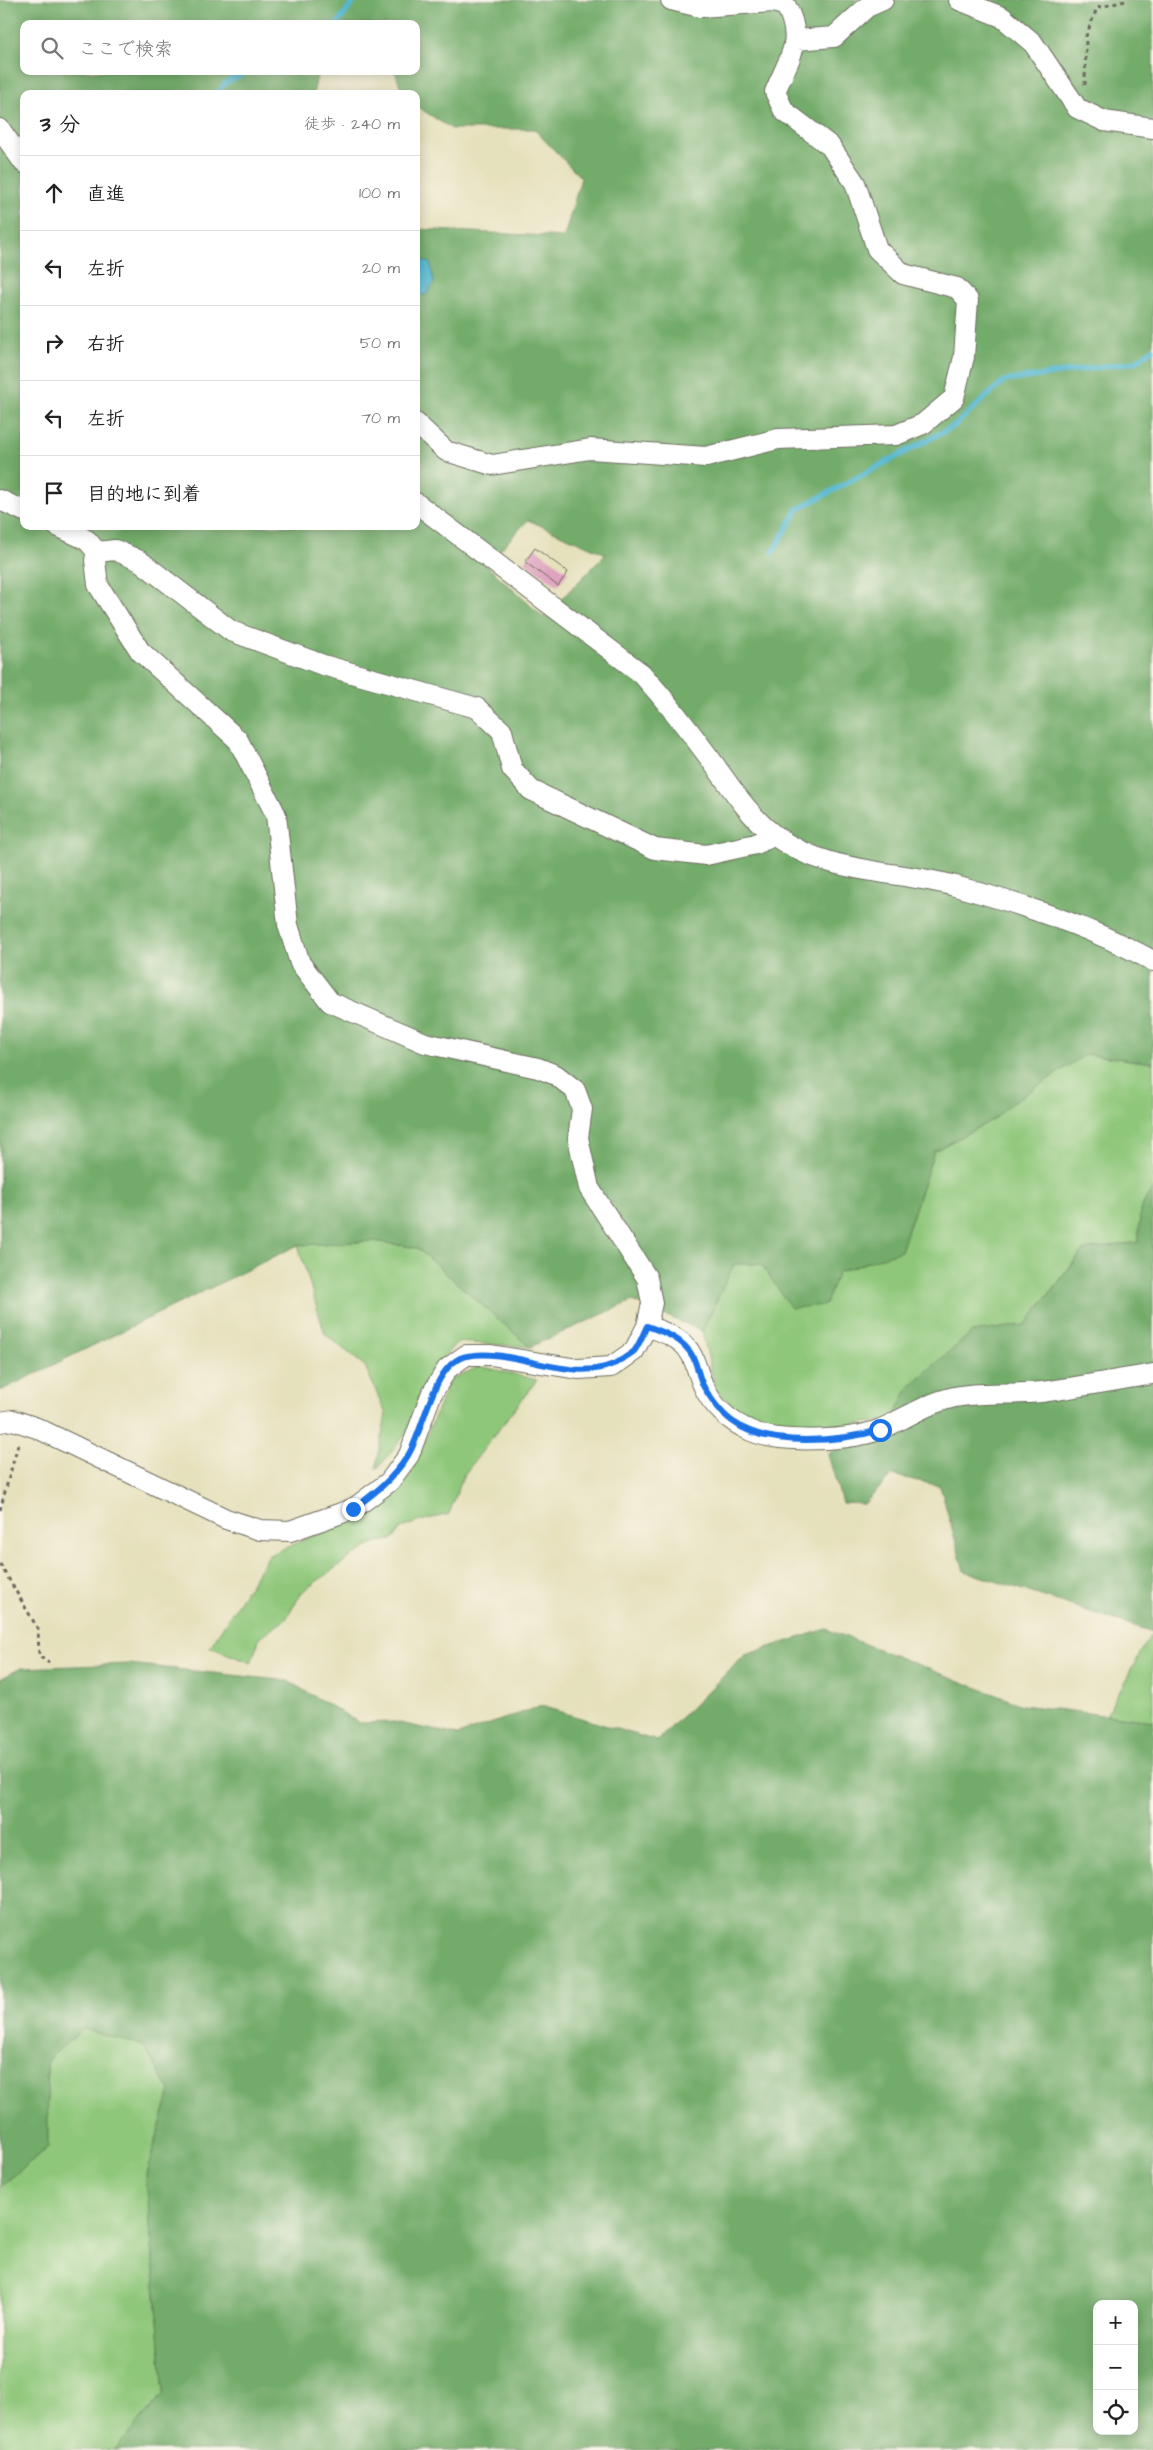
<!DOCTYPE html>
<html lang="ja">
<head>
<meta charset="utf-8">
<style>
	body { margin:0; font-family:"Architects Daughter","Klee One",sans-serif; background:#f6f6f6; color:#222 }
	.controls { position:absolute; right:15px; bottom:15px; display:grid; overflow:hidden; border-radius:10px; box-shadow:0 2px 12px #0003 }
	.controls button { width:45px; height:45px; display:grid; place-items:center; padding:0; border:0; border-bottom:1px solid #e0e0e0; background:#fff; color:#222; font:25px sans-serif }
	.stop { position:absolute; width:15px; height:15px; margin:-11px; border:4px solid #1a73e8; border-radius:50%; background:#fff }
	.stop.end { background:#1a73e8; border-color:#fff; box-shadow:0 1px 5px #0008 }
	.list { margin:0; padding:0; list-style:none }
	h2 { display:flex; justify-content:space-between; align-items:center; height:65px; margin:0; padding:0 20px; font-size:21px }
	h2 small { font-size:16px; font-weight:400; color:#767676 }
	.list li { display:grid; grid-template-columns:32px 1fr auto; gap:15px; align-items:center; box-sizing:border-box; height:75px; padding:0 20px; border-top:1px solid #e0e0e0 }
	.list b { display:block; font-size:19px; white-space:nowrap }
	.list em { font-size:16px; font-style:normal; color:#767676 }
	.icon { flex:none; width:28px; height:28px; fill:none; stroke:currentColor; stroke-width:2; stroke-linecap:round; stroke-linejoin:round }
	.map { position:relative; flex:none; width:1153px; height:2450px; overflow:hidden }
	.search { position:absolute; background:#fff; box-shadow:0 2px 12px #0003; left:20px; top:20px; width:400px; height:55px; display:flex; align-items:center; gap:12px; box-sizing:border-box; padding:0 18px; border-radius:10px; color:#767676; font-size:19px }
	.panel { position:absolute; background:#fff; box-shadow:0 2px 12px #0003; left:20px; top:90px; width:400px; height:440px; border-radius:10px }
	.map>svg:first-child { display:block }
	.green { fill:#8fc77a; stroke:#5d7952 }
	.forest { fill:#73ac6a; stroke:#4f6c4a; fill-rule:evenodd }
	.water { fill:#52b7d1; stroke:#3e717e }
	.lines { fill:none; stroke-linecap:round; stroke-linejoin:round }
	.stream { stroke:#52b7d1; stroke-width:5.5 }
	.building { fill:#dfa2bf }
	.minor-casing { stroke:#6c6b5e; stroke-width:22 }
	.path { stroke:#6c6b5e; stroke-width:3; stroke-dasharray:4 4; stroke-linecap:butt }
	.minor { stroke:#fff; stroke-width:20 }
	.route { stroke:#1a73e8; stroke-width:6 }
</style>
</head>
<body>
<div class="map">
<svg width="1153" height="2450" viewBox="0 0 1153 2450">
	<rect width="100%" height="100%" fill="#fbf7ec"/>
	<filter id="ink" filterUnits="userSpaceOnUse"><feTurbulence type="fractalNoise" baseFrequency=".02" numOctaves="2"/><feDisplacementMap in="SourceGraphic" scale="10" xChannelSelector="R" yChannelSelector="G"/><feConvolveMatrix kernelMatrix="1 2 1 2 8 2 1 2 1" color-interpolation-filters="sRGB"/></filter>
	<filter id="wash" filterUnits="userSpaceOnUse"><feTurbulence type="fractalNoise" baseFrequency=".0096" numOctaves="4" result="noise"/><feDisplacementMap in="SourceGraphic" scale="20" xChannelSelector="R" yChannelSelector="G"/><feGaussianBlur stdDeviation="1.12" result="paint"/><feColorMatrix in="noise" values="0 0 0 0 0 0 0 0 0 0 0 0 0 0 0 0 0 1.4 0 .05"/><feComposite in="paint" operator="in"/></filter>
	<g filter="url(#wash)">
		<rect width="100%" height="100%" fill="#e6e1bd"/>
		<path class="green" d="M 1086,1054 L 1153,1063 L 1153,1189 C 1139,1204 1139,1222 1139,1242 L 1083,1250 L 1025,1325 L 972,1332 L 892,1420 L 826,1427 L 772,1426 L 744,1419 L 715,1388 L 702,1331 L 734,1264 L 761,1264 L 838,1272 L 901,1251 L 934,1151 L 996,1118 L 1008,1106 Z
			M 375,1241 L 417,1248 L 530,1347 L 457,1342 L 432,1370 L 405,1435 L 376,1470 L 386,1414 L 365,1366 L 325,1334 L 298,1245 Z
			M 480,1366 L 537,1380 L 463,1476 L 449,1514 L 420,1521 L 402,1528 L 392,1540 L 376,1542 L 349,1558 L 302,1592 L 286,1619 L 260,1637 L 251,1663 L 210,1647 L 269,1555 L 368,1512 L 413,1469 L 450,1380 Z
			M 1150,1636 L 1153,1636 L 1153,1721 L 1106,1715 Z
			M 83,2029 L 144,2046 L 170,2091 L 146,2175 L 164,2393 L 115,2450 L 0,2450 L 0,2187 L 48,2147 L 47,2060 Z"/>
		<path class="forest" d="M 0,0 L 1153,0 L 1153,1063 L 1086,1054 L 1008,1106 L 996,1118 L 934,1151 L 901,1251 L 838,1272 L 825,1305 L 791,1308 L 761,1264 L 734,1264 L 702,1331 L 632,1301 L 530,1347 L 417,1248 L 375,1241 L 298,1245 L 0,1391 ZM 24,24 L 416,24 L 416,71 L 395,71 L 403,94 L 416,94 L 416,106 L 452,129 L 534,129 L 581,178 L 564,237 L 416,229 L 416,526 L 24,526 L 24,94 L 313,94 L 318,71 L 24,71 ZM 528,520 L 606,554 L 543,617 L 486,565 Z
			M 1153,1189 L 1153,1632 L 964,1571 L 940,1486 L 892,1475 L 864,1504 L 842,1503 L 828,1454 L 892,1420 L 910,1386 L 972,1332 L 1025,1325 L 1084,1250 L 1139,1242 C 1139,1222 1139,1203 1153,1189 Z
			M 826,1629 L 1022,1705 L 1153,1721 L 1153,2450 L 115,2450 L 164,2393 L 146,2175 L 170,2091 L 144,2046 L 83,2029 L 47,2060 L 48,2147 L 0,2187 L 0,1679 L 21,1668 L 129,1664 L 288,1681 L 360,1723 L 394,1722 L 458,1735 L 541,1706 L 657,1741 L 745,1655 ZM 1097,2304 L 1134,2304 L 1134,2431 L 1097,2431 Z"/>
		<path class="water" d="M 416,258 L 430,263 L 434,282 L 426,295 L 416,295 Z"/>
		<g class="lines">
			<path class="stream" d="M 337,24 L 355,0
				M 217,94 L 225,83 L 248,71
				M 773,552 L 798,509 L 954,426 L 1004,381 L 1135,362 L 1153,349"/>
		</g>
		<g id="blocks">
			<path class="building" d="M 535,548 L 568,572 L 558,586 L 525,562 Z"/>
		</g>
	</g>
	<g filter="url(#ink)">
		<use href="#blocks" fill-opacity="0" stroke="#6c6b5e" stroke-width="1"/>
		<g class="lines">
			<g class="minor-casing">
				<path id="minor" d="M 959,0 L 1002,17 L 1033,43 L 1077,108 L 1104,121 L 1153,128
					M 796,40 L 834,37 L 867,7 L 883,0
					M 0,129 L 24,163
					M 416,423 L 446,451 L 492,465 L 590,449 L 706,457 L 778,439 L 896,435 L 923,424 L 954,398 L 964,357 L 968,300 L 957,288 L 903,274 L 877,249 L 855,183 L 830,146 L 784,111 L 775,92 C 789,57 805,42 786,6 L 774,2 L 700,7 L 671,0
					M 0,500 L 24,511
					M 416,503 L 642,674 C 667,702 689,730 711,760 C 730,786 748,815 774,835 C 825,874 896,870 955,886 C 1022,904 1092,927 1153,961
					M 57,526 L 87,540 L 97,552
					M 97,552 L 115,550 L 140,561 L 231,631 L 323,665 L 477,708 L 502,731 L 512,769 L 531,790 L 655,849 L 706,855 L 756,844 L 774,835
					M 647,1326 C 658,1330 671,1334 681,1342 C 695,1353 696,1370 703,1385 C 712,1406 730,1422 751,1431 C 780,1444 852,1441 881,1429 C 908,1417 932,1400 961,1396 C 987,1392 1014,1395 1041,1392 C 1078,1387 1116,1380 1153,1374
					M 0,1422 L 13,1420 L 37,1428 L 226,1519 L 260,1530 L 290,1531 L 353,1509 L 389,1482 L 409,1455 L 431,1395 L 447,1369 L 466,1355 L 491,1355 L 578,1369 L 611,1367 L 634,1351 L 647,1326 L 652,1303 L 647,1278 L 589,1188 L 578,1138 L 582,1109 L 575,1090 L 556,1075 L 538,1068 L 425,1043 L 330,1002 L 300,963 L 288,925 L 276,815 L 238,740 L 140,651 L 98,585 L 95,560 L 97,552"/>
			</g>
			<path class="path" d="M 1085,85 L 1086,36 L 1097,8 L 1129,0
				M 0,1510 L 19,1441
				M 0,1564 L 38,1629 L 39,1656 L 49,1663"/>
			<use href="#minor" class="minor"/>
		</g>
	</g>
	<g class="lines" filter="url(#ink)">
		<path class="route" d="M 353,1509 C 376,1492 391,1481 407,1457 C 424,1433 432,1362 467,1356 C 515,1346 578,1389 623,1359 C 626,1356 632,1354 635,1350 C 640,1343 643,1334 647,1326 C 664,1332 684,1339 693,1357 C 698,1367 699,1380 705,1389 C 713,1402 722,1415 735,1423 C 769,1448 842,1441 880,1430"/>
	</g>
</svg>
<div class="controls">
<button>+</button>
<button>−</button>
<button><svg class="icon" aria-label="locate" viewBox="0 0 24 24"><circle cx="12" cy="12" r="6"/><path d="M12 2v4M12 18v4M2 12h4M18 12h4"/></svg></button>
</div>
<div class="stop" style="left:880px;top:1430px"></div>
<div class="stop end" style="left:353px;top:1509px"></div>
<div class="search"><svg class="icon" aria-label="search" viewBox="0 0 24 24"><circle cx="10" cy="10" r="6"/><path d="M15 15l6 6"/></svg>ここで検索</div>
<section class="panel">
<h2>3 分<small>徒歩 · 240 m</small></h2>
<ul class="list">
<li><svg class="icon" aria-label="ahead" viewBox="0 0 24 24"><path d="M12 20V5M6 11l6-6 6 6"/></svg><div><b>直進</b></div><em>100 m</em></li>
<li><svg class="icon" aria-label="left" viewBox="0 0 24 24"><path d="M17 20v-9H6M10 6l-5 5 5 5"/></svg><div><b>左折</b></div><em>20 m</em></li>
<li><svg class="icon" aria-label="right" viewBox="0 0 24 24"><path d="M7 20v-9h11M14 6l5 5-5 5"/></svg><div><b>右折</b></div><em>50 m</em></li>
<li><svg class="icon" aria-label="left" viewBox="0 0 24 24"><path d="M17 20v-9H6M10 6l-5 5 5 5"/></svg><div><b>左折</b></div><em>70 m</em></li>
<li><svg class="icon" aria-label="arrive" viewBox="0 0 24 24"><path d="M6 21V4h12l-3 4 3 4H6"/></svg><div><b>目的地に到着</b></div></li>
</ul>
</section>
</div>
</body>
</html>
